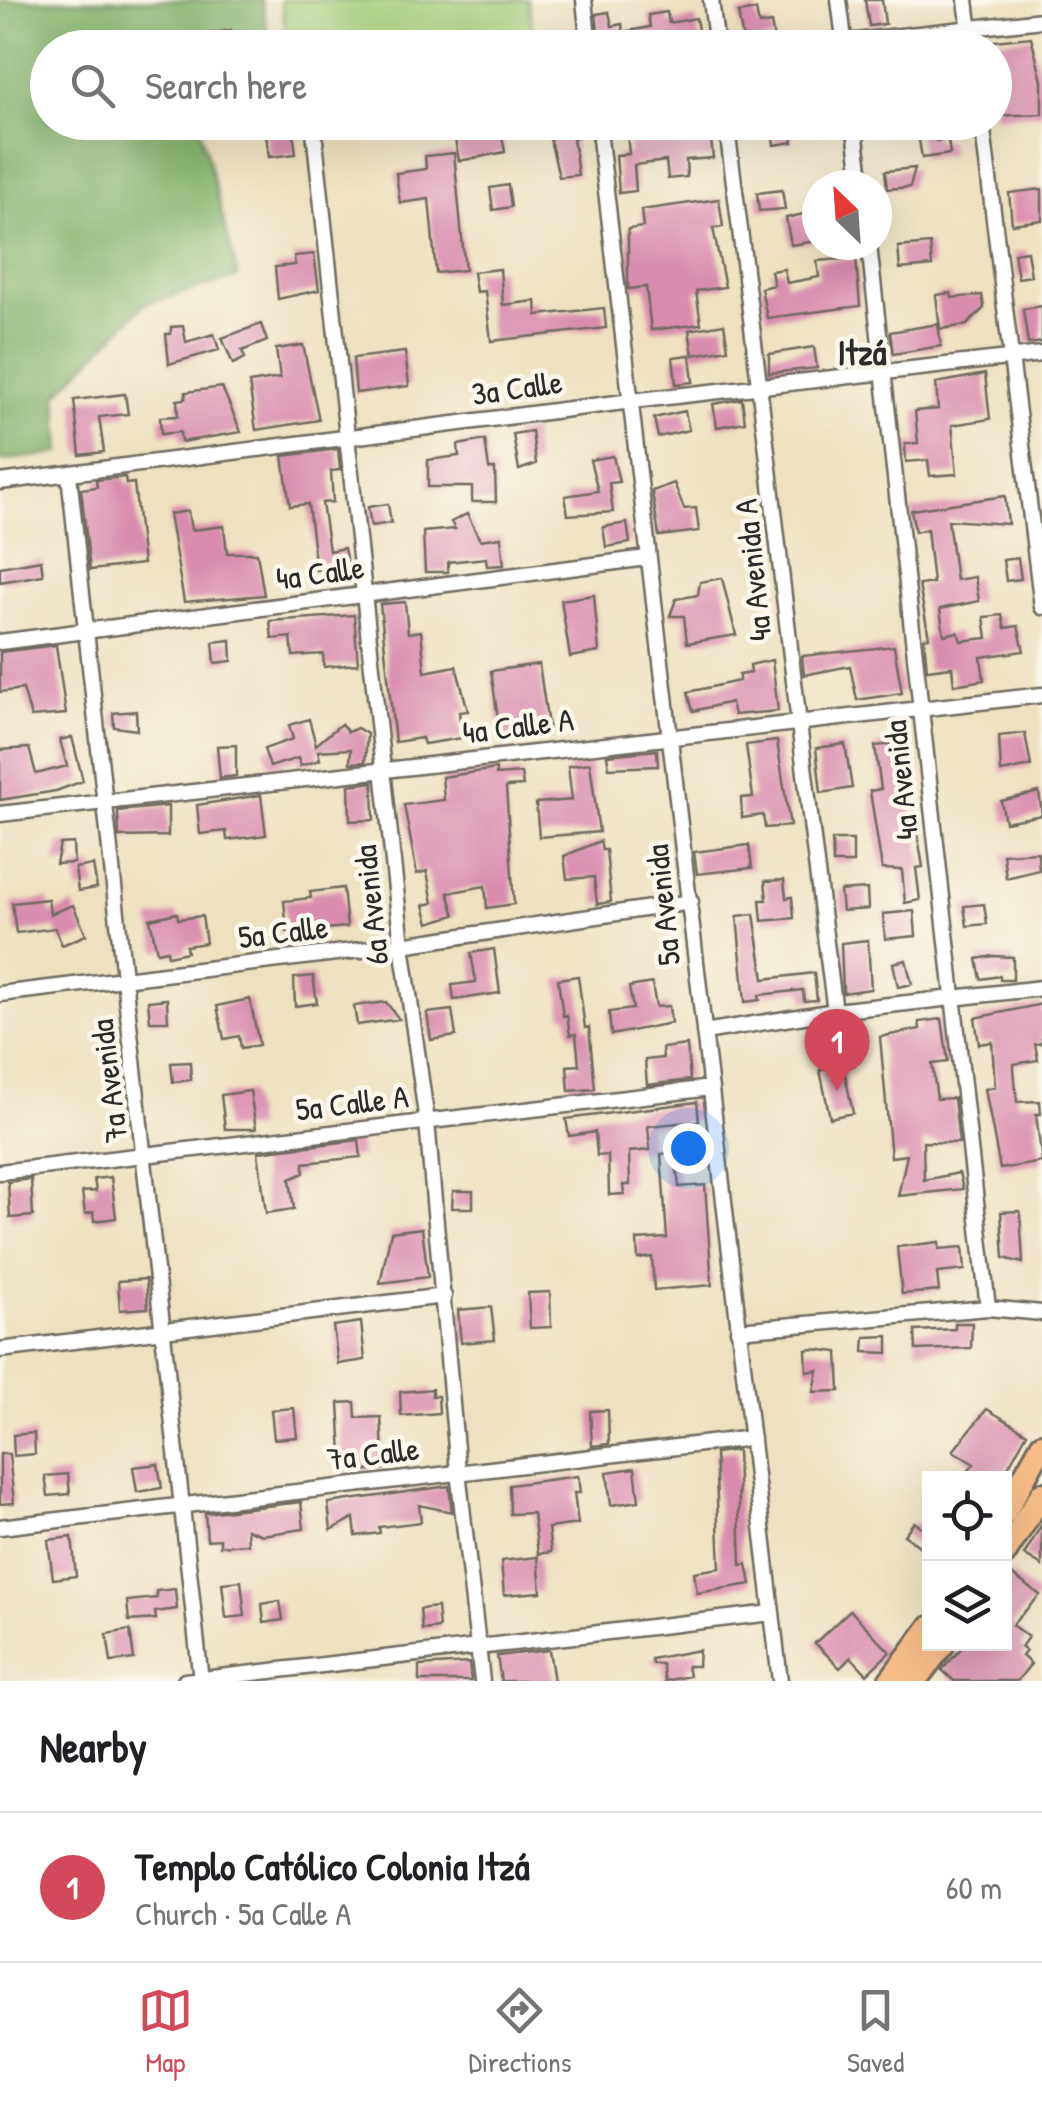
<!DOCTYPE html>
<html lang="en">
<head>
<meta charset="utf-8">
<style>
	body { margin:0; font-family:"Patrick Hand",sans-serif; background:#f6f6f6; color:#202124 }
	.controls { position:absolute; right:30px; bottom:30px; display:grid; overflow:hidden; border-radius:0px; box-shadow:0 10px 40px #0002 }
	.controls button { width:90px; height:90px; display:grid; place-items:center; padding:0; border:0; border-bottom:2px solid #e0e0e0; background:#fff; color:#202124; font:50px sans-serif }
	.compass { position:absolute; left:802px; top:170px; width:90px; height:90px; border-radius:50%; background:#fff; box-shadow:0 10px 40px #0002; rotate:335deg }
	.you { position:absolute; left:688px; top:1148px; width:35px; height:35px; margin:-25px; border:8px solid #fff; border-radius:50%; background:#1a73e8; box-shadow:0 0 0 15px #1a73e833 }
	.badge { display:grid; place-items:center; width:65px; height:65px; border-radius:50%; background:#d1495b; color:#fff; font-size:32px; font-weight:700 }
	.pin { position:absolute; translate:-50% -82px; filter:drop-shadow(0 2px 5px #0008) }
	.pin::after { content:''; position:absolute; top:52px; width:35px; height:30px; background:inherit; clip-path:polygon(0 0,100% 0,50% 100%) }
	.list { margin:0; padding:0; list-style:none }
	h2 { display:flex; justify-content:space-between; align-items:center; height:130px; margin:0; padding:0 40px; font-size:42px }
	h2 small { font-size:32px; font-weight:400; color:#757577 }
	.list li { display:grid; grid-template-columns:65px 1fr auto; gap:30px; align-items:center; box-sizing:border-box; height:150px; padding:0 40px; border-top:2px solid #e0e0e0 }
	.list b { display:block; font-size:38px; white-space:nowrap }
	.list p { margin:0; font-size:32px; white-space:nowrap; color:#757577 }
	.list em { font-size:32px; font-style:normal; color:#757577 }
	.icon { flex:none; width:55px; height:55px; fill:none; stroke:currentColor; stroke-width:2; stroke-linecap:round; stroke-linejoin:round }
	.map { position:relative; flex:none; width:1042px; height:1681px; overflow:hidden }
	.search { position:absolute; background:#fff; box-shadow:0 10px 40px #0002; left:30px; right:30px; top:30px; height:110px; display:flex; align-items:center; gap:25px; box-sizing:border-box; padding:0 35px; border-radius:55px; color:#757577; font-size:38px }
	.sheet { height:280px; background:#fff }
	nav { display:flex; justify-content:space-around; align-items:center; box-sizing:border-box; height:140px; border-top:2px solid #e0e0e0; background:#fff; font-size:28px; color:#757577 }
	nav a { display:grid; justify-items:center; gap:5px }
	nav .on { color:#d1495b }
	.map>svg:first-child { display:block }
	.green { fill:#a6cf7a; stroke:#687d52; stroke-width:2.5 }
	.forest { fill:#84b26a; stroke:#586e4a; stroke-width:2.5 }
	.building { fill:#d98cae }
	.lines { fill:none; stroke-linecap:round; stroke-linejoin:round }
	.minor-casing { stroke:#6f6b60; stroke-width:19 }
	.primary-casing { stroke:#6f6b60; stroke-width:28 }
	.minor { stroke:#fff; stroke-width:14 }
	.primary { stroke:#f7bd88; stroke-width:22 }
	.labels { text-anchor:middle; stroke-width:9; stroke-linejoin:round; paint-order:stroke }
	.street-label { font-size:32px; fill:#2b2b2b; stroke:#fbf7ec }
	.neighbourhood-label { font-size:35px; font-weight:bold; fill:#2b2b2b; stroke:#fbf7ec }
</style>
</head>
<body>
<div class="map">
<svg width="1042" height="1681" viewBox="0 0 1042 1681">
	<rect width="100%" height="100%" fill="#fbf7ec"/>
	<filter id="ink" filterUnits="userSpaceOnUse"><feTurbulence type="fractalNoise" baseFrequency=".01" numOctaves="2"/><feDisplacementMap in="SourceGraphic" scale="20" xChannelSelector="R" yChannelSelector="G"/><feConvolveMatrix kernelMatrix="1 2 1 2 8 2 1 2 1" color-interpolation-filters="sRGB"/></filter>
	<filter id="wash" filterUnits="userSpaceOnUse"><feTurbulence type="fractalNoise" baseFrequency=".0048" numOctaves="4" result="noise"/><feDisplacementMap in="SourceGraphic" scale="40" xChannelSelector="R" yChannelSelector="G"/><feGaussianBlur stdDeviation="2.25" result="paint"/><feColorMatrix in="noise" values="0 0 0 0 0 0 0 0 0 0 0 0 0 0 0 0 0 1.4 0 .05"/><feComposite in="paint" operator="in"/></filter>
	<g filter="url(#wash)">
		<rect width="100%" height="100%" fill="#eee1c1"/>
		<path class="green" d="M 281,0 L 528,0 L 535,47 L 288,47 Z"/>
		<path class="forest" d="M 0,0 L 262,0 L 270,47 L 48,48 L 48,122 L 204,123 L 199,125 L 238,277 L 144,304 L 57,395 L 61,453 L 0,461 Z"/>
		<g id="blocks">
			<path class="building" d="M 865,0 L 882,0 L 885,24 L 869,26 Z
				M 756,10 L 759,25 L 771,23 L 774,39 L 744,45 L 738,13 Z
				M 609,12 L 612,26 L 622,24 L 623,32 L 650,27 L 648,15 L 667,12 L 669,23 L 696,18 L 701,48 L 600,48 L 596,14 Z
				M 231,30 L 234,48 L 175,48 L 174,40 Z
				M 1031,37 L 1042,81 L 1042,114 L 994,116 L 994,41 Z
				M 292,122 L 296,154 L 269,157 L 265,126 Z
				M 546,122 L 575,122 L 578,137 L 573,138 L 578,175 L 559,177 Z
				M 626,122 L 660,122 L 661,136 L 710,130 L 713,158 L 686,160 L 687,177 L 668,179 L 666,161 L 634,165 L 636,191 L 619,193 L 616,155 L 629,154 Z
				M 771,122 L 790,122 L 793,142 L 774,145 Z
				M 916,122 L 933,122 L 936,141 L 948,140 L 950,154 L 922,158 Z
				M 500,125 L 505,152 L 459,161 L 454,134 Z
				M 454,153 L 465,270 L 436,273 L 429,199 L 400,203 L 396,173 L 426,169 L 425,156 Z
				M 915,168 L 910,187 L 887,189 L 885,171 Z
				M 508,185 L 511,207 L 493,210 L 490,188 Z
				M 1042,189 L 1042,220 L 1012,224 L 1009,193 Z
				M 782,190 L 785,209 L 759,211 L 757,193 Z
				M 719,199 L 723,227 L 713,228 L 725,287 L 696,291 L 701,324 L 651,330 L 646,287 L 628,289 L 628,229 L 643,227 L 641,210 Z
				M 817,211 L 817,241 L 791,245 L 786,218 Z
				M 930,244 L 932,266 L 900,269 L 898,247 Z
				M 1027,251 L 1031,276 L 1018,278 L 1014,253 Z
				M 314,254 L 319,290 L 278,299 L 275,267 L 295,265 L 294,256 Z
				M 856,258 L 860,306 L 767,318 L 761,288 L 774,285 L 771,271 L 784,269 L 787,283 L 819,277 L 817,261 Z
				M 500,269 L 503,305 L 536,301 L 537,315 L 604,308 L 606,328 L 491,341 L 485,291 L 476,292 L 473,272 Z
				M 951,293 L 952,298 L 982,295 L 984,308 L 967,325 L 940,329 L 936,295 Z
				M 1042,306 L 1042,342 L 1028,344 L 1023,309 Z
				M 261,324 L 267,341 L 242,351 L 245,358 L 233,364 L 222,338 Z
				M 724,324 L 728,349 L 693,355 L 689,330 Z
				M 938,324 L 941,346 L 893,354 L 890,332 Z
				M 183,326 L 186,342 L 214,334 L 219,350 L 169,364 L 166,334 L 171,334 L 171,327 Z
				M 303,345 L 319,420 L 256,430 L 249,383 L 280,378 L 276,349 Z
				M 814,347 L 817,368 L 769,373 L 769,354 Z
				M 405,352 L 409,386 L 356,393 L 353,358 Z
				M 690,355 L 693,382 L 676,384 L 673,357 Z
				M 985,374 L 990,419 L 952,425 L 957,474 L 930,476 L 928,460 L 906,462 L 905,444 L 918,443 L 915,411 L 938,409 L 936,383 Z
				M 222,387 L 241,432 L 181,442 L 180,432 L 161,434 L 160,417 L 178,416 L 177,400 L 185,399 L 186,392 Z
				M 125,394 L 128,414 L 99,417 L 104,452 L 80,455 L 74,400 Z
				M 742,399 L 745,422 L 717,427 L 713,404 Z
				M 685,411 L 689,430 L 658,437 L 654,418 Z
				M 532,431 L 536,464 L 519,470 L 513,434 Z
				M 485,440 L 489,469 L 495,469 L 496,502 L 472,502 L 472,487 L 428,487 L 428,460 L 459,456 L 458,445 Z
				M 338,449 L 340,470 L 331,471 L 333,502 L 322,503 L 329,551 L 344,548 L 351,582 L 329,586 L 325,568 L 316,570 L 308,504 L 290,506 L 283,456 Z
				M 613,456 L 619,482 L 609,483 L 613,512 L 568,515 L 565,496 L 598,491 L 590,460 Z
				M 125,477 L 126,484 L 134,483 L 143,564 L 90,570 L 81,489 L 97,487 L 96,480 Z
				M 674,483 L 684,509 L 696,508 L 699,531 L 659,536 L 652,491 Z
				M 1005,496 L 1008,524 L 948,520 L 956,580 L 975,577 L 979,601 L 940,609 L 944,635 L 958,632 L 961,641 L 987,638 L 984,617 L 1002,615 L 1005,628 L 1018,626 L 1024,651 L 981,657 L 984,680 L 954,685 L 952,667 L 927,670 L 924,638 L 929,637 L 919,585 L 933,583 L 927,529 L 915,532 L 911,510 Z
				M 388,504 L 391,523 L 371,526 L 368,507 Z
				M 188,511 L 191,530 L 224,526 L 227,553 L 257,553 L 264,595 L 184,602 L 169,514 Z
				M 467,514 L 480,540 L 501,537 L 504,565 L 487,566 L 486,558 L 448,562 L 448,572 L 425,572 L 423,532 L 455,529 L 451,522 Z
				M 627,523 L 630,543 L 606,547 L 603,527 Z
				M 1018,558 L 1021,579 L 1006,581 L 1003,560 Z
				M 41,560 L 43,575 L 0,582 L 0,567 Z
				M 722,578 L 736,635 L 687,643 L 684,616 L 670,616 L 676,599 L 698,595 L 700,582 Z
				M 594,595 L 599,652 L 570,657 L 561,600 Z
				M 405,602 L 408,633 L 421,631 L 425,672 L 456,666 L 468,711 L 459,712 L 462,738 L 424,744 L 422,738 L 395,742 L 380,604 Z
				M 354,615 L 358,664 L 324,667 L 323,654 L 293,656 L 291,637 L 272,639 L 270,621 Z
				M 231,640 L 232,661 L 215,663 L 213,642 Z
				M 56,645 L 66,714 L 31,717 L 23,689 L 0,692 L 0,652 Z
				M 894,646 L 902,693 L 857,700 L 850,666 L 804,675 L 802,656 Z
				M 772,660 L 778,711 L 734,715 L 731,702 L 693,711 L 688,692 L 739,681 L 739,675 L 751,673 L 750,665 Z
				M 539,664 L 549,732 L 501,739 L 491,671 Z
				M 136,711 L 137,730 L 114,727 L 113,713 Z
				M 309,719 L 316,745 L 341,724 L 348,732 L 357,728 L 367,734 L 365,762 L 350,763 L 351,749 L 318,751 L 320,760 L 300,766 L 298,758 L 270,767 L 264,749 L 293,739 L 289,725 Z
				M 1025,733 L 1031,766 L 1001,772 L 999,736 Z
				M 72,737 L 83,781 L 56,791 L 0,800 L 0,750 L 29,748 L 36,774 L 67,766 L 60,740 Z
				M 777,741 L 790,826 L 765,828 L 763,815 L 742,818 L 741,798 L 753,797 L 746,745 Z
				M 902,743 L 923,867 L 916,868 L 920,900 L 905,903 L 902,870 L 882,869 L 870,791 L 881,789 L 875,746 Z
				M 845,744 L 852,788 L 821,793 L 816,748 Z
				M 236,745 L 236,776 L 220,778 L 217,746 Z
				M 657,750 L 658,766 L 609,768 L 607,755 Z
				M 590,763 L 599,832 L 539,837 L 536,803 L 572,800 L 568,766 Z
				M 496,769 L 496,775 L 521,773 L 523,786 L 506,787 L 514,904 L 487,908 L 485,886 L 448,893 L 455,915 L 429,923 L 424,905 L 433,903 L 427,871 L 417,874 L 404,805 L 444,800 L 442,777 Z
				M 373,782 L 374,820 L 350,821 L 349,785 Z
				M 1039,792 L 1042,815 L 1005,822 L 1001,801 Z
				M 261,795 L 266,835 L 227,840 L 226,831 L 200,834 L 197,805 Z
				M 168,806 L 168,836 L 119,837 L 118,811 Z
				M 832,840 L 853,840 L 853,863 L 833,863 Z
				M 600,841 L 602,850 L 606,850 L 611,902 L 597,904 L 594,877 L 567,879 L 564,856 Z
				M 73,843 L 74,863 L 56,864 L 60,844 Z
				M 749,845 L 752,868 L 697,874 L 694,852 Z
				M 1038,852 L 1039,870 L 1006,878 L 1003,854 Z
				M 93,865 L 97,888 L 78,891 L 75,868 Z
				M 784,880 L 786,898 L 792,897 L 794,918 L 762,921 L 760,900 L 767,900 L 765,881 Z
				M 343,888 L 347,927 L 287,932 L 284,901 L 311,898 L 310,892 Z
				M 867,889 L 868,909 L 842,911 L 840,891 Z
				M 48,899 L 50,914 L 73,905 L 86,935 L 62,945 L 55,928 L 16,933 L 12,903 Z
				M 984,904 L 987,924 L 967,926 L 964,906 Z
				M 914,911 L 916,936 L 885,939 L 883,914 Z
				M 177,913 L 178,919 L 202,916 L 206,943 L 186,946 L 187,952 L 168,956 L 167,950 L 157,952 L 150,919 Z
				M 754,914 L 764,979 L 814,973 L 817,1000 L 804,1001 L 803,990 L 759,995 L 760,1000 L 745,1002 L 737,916 Z
				M 868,940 L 871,989 L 843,993 L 841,943 Z
				M 494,949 L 500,993 L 454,1000 L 452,985 L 476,982 L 471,953 Z
				M 993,956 L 1013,957 L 1013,980 L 1000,980 L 1000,976 L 981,979 L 977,959 Z
				M 906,960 L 912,984 L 898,987 L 893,963 Z
				M 313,976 L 317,1003 L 295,1006 L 294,978 Z
				M 578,976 L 585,1028 L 589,1027 L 595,1089 L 569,1091 L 567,1066 L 579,1065 L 576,1034 L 570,1035 L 567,1015 L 563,1016 L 558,979 Z
				M 652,983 L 656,1007 L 669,1006 L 671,1023 L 611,1035 L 609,1012 L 633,1009 L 629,987 Z
				M 167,999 L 168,1021 L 150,1021 L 148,1001 Z
				M 250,999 L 259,1045 L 241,1048 L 239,1036 L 224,1039 L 217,1006 Z
				M 386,1002 L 399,1019 L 357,1025 L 354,1006 Z
				M 1042,1004 L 1042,1043 L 1035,1044 L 1038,1060 L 1014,1064 L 1014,1068 L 1017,1102 L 1040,1101 L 1041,1114 L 1036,1114 L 1042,1162 L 1000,1169 L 985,1089 L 995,1087 L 992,1042 L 979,1044 L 975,1018 Z
				M 452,1010 L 456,1036 L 431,1040 L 427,1013 Z
				M 942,1019 L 948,1062 L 932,1064 L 937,1099 L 954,1098 L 959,1143 L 923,1142 L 924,1180 L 959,1173 L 963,1189 L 898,1196 L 907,1155 L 891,1157 L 880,1037 L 920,1029 L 919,1022 Z
				M 687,1045 L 690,1080 L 647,1085 L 645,1060 L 663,1058 L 662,1048 Z
				M 190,1062 L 191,1080 L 173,1082 L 171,1063 Z
				M 843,1065 L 853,1113 L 830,1118 L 820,1070 Z
				M 250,1091 L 256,1129 L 225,1129 L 221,1095 Z
				M 697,1102 L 699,1121 L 648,1126 L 650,1150 L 629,1152 L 630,1185 L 623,1185 L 624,1194 L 609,1195 L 608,1155 L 597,1156 L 595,1132 L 569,1136 L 566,1119 Z
				M 359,1140 L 361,1157 L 304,1163 L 304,1173 L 290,1179 L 294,1209 L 266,1213 L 258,1152 Z
				M 675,1152 L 679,1187 L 705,1185 L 712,1285 L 654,1290 L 652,1257 L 638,1259 L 637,1240 L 667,1238 L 661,1154 Z
				M 111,1177 L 116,1218 L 94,1221 L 93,1212 L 85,1214 L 82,1192 L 96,1191 L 94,1179 Z
				M 31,1179 L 33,1216 L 10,1218 L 8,1182 Z
				M 453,1191 L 473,1191 L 473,1208 L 452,1208 Z
				M 1020,1211 L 1023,1263 L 1004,1258 L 1001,1212 Z
				M 422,1228 L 428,1277 L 380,1283 L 391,1232 Z
				M 939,1242 L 939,1249 L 963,1247 L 965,1270 L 937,1273 L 939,1291 L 902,1294 L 897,1247 Z
				M 146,1279 L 148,1308 L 120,1310 L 118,1281 Z
				M 550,1292 L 551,1327 L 530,1328 L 528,1293 Z
				M 491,1307 L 495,1340 L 461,1343 L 458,1310 Z
				M 361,1322 L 365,1360 L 338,1364 L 333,1326 Z
				M 955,1323 L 972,1323 L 971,1348 L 916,1350 L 915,1331 L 955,1329 Z
				M 888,1336 L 888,1353 L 864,1352 L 865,1337 Z
				M 813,1349 L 838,1352 L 840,1391 L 814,1392 L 818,1370 L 807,1372 L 806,1350 Z
				M 432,1389 L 432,1396 L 438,1396 L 439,1413 L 401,1416 L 400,1392 Z
				M 355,1402 L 356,1418 L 381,1417 L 384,1469 L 343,1472 L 339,1403 Z
				M 294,1408 L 297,1437 L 274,1439 L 271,1410 Z
				M 987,1409 L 1027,1433 L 1002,1478 L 963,1478 L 974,1464 L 953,1451 Z
				M 608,1410 L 609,1444 L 592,1446 L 590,1411 Z
				M 34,1433 L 35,1454 L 14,1456 L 13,1435 Z
				M 737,1450 L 741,1565 L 747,1564 L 751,1584 L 697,1593 L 694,1572 L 720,1568 L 715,1453 Z
				M 0,1454 L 9,1454 L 14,1503 L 0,1504 Z
				M 158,1464 L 162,1488 L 137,1492 L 133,1467 Z
				M 635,1468 L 639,1501 L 611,1505 L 607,1472 Z
				M 68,1474 L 70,1494 L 48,1496 L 45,1476 Z
				M 578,1476 L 580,1493 L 574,1493 L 578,1524 L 548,1528 L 551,1552 L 538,1554 L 533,1513 L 510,1514 L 509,1485 Z
				M 449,1486 L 452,1512 L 419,1505 L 421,1522 L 379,1527 L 380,1533 L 356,1536 L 354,1518 L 331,1530 L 328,1503 Z
				M 301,1502 L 304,1529 L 262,1535 L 247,1529 L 248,1544 L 220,1546 L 220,1539 L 207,1540 L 205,1513 Z
				M 914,1522 L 930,1533 L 930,1554 L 904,1535 Z
				M 1042,1524 L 1042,1566 L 1024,1555 Z
				M 72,1537 L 76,1576 L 53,1579 L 48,1540 Z
				M 538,1557 L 541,1592 L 504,1595 L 501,1561 Z
				M 1011,1574 L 1040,1595 L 1012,1625 L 1028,1637 L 1021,1647 L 1026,1651 L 1022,1656 L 1031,1664 L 1017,1681 L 954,1681 L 942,1670 L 965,1644 L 1004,1644 L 1004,1584 Z
				M 241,1581 L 245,1616 L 226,1618 L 222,1583 Z
				M 175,1589 L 177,1609 L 155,1612 L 156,1619 L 129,1621 L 127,1601 L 157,1598 L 156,1591 Z
				M 280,1601 L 283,1620 L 264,1623 L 262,1604 Z
				M 437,1607 L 439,1628 L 422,1630 L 420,1609 Z
				M 850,1610 L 890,1652 L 867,1674 L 851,1657 L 840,1668 L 815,1643 Z
				M 130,1630 L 134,1659 L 111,1662 L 107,1634 Z
				M 549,1650 L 554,1681 L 501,1681 L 497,1656 Z
				M 699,1650 L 698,1666 L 687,1666 L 689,1676 L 665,1681 L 662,1664 L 652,1664 L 651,1659 Z
				M 469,1663 L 471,1681 L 419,1681 L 419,1666 Z"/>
		</g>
	</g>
	<g filter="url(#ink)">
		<use href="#blocks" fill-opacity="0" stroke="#6f6b60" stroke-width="2.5"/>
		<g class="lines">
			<g class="minor-casing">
				<path id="minor" d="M 584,0 L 589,48
					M 711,0 L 717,48
					M 839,0 L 845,47
					M 966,0 L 972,48
					M 794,48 L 1042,20
					M 313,122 L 402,945 L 427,1122 L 458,1471 L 482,1681
					M 598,122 L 780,1681
					M 726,122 C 766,418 795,715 835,1011
					M 854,122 L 862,185
					M 982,122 L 1042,607
					M 869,245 L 988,1308
					M 69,475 L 201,1681
					M 0,482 L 632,401 L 1042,354
					M 0,642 L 647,558
					M 0,814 L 1042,695
					M 0,994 L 402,945 L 691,902
					M 704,1032 L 835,1011 L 1042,988
					M 0,1172 L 711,1088
					M 738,1330 L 988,1308 L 1042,1313
					M 0,1350 L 444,1296
					M 0,1527 L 752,1438
					M 185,1681 L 772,1613"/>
			</g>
			<g class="primary-casing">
				<path id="primary" d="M 1004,1513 L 1042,1445
					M 1004,1554 L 1042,1494
					M 890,1681 L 930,1628
					M 914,1681 L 943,1644"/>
			</g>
			<use href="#minor" class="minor"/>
			<use href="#primary" class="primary"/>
		</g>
	</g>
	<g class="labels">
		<g class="street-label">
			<text transform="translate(517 388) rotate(-8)" y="11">3a Calle</text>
			<text transform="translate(753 570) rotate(-96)" y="11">4a Avenida A</text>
			<text transform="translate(320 573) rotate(-8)" y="11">4a Calle</text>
			<text transform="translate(518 726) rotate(-7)" y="11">4a Calle A</text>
			<text transform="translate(901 780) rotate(-96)" y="11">4a Avenida</text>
			<text transform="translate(371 905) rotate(-96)" y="11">6a Avenida</text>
			<text transform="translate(663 905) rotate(-96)" y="11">5a Avenida</text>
			<text transform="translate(283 932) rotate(-7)" y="11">5a Calle</text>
			<text transform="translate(109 1081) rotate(-97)" y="11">7a Avenida</text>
			<text transform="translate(352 1103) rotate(-7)" y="11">5a Calle A</text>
			<text transform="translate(373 1454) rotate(-7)" y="11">7a Calle</text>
		</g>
		<g class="neighbourhood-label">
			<text x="862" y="365">Itzá</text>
		</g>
	</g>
</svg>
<div class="controls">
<button><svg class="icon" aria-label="locate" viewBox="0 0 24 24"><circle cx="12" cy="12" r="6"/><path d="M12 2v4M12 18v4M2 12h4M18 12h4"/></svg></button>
<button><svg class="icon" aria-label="layers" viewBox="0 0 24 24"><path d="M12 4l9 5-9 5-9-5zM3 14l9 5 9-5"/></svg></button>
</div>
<svg class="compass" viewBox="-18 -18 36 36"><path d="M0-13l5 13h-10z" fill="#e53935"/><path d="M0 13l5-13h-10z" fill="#757577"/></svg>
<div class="you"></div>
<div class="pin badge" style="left:837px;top:1091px">1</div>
<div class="search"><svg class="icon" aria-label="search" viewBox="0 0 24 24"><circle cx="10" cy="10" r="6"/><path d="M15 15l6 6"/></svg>Search here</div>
</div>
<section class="sheet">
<h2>Nearby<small></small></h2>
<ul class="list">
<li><span class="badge">1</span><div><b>Templo Católico Colonia Itzá</b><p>Church · 5a Calle A</p></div><em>60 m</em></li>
</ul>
</section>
<nav>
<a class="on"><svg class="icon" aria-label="map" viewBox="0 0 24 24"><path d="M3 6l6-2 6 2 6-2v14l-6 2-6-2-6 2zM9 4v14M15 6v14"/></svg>Map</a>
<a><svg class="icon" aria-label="directions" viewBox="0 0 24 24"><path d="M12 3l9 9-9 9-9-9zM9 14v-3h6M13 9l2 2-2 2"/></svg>Directions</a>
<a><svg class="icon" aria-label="saved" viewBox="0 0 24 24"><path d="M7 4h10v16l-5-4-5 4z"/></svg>Saved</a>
</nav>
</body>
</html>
